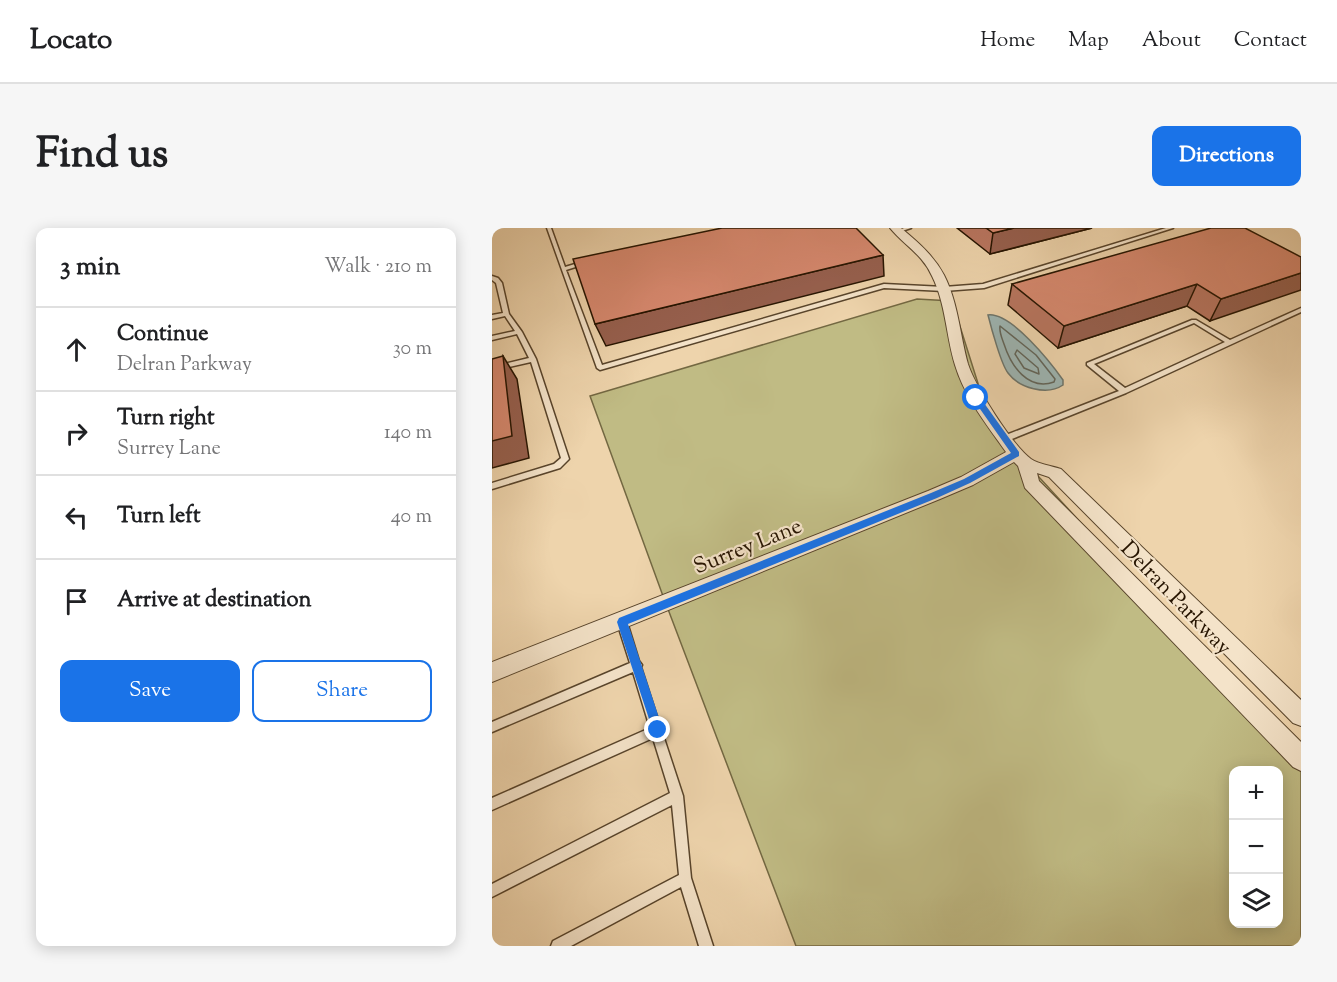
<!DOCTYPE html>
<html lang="en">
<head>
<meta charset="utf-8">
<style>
	body { margin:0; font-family:"Sorts Mill Goudy",serif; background:#f6f6f6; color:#202124 }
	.controls { position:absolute; right:18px; bottom:18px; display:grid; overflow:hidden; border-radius:12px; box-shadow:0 3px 15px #0003 }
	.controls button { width:54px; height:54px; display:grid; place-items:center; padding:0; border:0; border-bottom:2px solid #e0e0e0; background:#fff; color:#202124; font:30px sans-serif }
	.stop { position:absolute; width:18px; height:18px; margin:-14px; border:4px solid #1a73e8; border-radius:50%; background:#fff }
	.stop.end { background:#1a73e8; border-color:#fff; box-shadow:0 2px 6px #0008 }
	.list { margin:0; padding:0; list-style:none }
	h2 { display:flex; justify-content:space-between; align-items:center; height:78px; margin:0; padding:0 24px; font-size:26px }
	h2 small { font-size:20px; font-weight:400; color:#757577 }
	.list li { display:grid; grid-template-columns:39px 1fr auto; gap:18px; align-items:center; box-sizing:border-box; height:84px; padding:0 24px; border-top:2px solid #e0e0e0 }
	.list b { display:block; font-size:22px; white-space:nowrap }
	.list p { margin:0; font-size:20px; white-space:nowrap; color:#757577 }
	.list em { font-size:20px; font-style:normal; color:#757577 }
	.actions { display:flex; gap:12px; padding:18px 24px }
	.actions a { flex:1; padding:14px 0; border:2px solid #1a73e8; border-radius:12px; text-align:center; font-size:21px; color:#1a73e8 }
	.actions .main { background:#1a73e8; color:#fff }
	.icon { flex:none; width:33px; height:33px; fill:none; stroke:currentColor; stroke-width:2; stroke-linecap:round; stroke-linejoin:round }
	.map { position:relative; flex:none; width:809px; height:718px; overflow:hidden; border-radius:12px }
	header { display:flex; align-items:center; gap:36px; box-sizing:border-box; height:84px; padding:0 30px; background:#fff; border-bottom:2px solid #e0e0e0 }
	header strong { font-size:28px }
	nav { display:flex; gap:33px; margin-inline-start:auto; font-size:21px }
	.intro { display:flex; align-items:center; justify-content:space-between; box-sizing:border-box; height:144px; padding:0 36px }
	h1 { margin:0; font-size:42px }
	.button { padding:15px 27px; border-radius:12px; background:#1a73e8; color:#fff; font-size:21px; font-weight:700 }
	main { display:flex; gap:36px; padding:0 36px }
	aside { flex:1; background:#fff; border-radius:12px; box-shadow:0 3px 15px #0003 }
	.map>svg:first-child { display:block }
	.green { fill:#c0bb84; stroke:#736842; stroke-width:1.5; fill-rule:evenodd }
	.water { fill:#9db6b4; stroke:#6d756c; stroke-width:1.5 }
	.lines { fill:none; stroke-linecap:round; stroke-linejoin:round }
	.shore { stroke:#62655a; stroke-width:1.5 }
	.lane-casing { stroke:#58442b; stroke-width:3 }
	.street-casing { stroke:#58442b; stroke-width:2 }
	.lane { fill:#f4e3c9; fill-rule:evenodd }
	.street { fill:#f4e3c9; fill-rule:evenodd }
	.wall { fill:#b8755f; stroke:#261400; stroke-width:1.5 }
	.shaded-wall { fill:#965f4d; stroke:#261400; stroke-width:1.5 }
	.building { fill:#d6886e; stroke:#261400; stroke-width:1.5 }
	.route { fill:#1a73e8 }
	.labels { text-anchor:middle; stroke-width:4.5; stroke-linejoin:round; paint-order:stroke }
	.street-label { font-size:22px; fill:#261400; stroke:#f4e3c9 }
</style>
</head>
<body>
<header>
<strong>Locato</strong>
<nav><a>Home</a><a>Map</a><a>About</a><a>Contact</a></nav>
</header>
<div class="intro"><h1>Find us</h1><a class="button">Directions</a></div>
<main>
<aside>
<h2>3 min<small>Walk · 210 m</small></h2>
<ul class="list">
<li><svg class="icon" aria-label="ahead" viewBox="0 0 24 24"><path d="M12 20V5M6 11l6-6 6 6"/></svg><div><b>Continue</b><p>Delran Parkway</p></div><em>30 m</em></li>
<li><svg class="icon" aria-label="right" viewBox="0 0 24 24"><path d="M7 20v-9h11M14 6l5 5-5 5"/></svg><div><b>Turn right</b><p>Surrey Lane</p></div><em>140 m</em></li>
<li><svg class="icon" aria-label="left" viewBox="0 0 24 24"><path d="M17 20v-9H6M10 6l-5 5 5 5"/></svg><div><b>Turn left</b></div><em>40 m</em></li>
<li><svg class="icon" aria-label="arrive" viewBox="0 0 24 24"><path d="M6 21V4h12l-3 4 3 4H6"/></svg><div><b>Arrive at destination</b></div></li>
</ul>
<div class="actions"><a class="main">Save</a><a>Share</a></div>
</aside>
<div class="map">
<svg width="809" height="718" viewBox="0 0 809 718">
	<rect width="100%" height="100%" fill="#eed4ac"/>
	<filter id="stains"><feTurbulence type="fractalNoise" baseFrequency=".00333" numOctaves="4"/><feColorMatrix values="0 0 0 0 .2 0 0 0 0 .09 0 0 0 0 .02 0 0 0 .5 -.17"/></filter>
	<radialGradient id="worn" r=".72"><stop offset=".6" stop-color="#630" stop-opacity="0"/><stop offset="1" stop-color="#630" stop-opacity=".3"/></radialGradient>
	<path class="green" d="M 425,71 L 460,73 L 495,184 L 524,224 L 809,535 L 809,718 L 304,718 L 171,368 L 98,168 ZM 742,542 L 786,542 L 786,696 L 742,696 Z"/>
	<path class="water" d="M 496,87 C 519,84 559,135 571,152 L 571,157 C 555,168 527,160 516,145 C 509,136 499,99 496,87 Z"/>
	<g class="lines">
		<path class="shore" d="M 508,98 L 544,127 L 563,151 L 562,154 C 536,163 519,138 512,116 C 510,110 507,104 508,98 Z
			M 525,122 L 546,140 L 547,146 L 532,140 L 523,126 Z"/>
		<g class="lane-casing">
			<path id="lane" d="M 55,0 L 59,0 L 73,39 L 93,33 L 96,35 L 74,42 L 110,137 L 392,56 L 452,59 L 491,56 L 674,0 L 681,0 L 492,60 L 452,63 L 392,60 L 108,142 L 105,140 Z
				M 412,0 L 419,0 L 407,4 L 405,3 Z
				M 0,48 L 6,50 L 10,55 L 17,86 L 30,104 L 44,131 L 77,231 L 68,240 L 0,261 L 0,255 L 62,236 L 69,230 L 39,134 L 0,143 L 0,139 L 37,130 L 25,106 L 0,112 L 0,108 L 23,103 L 13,88 L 0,91 L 0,87 L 11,85 L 4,55 L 0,52 Z
				M 809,80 L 809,84 L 634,165 L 515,213 L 512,213 L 508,211 L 509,209 L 627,163 L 595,137 L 595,135 L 700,92 L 704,92 L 738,112 ZM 702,95 L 733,114 L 633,160 L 602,136 Z
				M 130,390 L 133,391 L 135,394 L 147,433 L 150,437 L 149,439 L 168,498 L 171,502 L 170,504 L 191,568 L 199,650 L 221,718 L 207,718 L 189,659 L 79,718 L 59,718 L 61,713 L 187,647 L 180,577 L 0,669 L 0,656 L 178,565 L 161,510 L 0,582 L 0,570 L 158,500 L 141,444 L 0,504 L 0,494 L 138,435 L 125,394 L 127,391 Z"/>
		</g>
		<g class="street-casing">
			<path id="street" d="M 398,0 L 409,0 C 426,14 442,28 452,47 C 466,74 468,107 476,136 C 483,158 520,217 539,231 C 546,236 560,238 569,241 L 809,472 L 809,498 L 801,495 L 557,249 L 545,245 L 547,253 L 809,514 L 809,543 L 801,539 L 533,260 L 526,238 L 522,234 L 481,257 L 448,271 L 0,454 L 0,434 L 436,263 L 469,249 L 514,224 C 495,197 473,170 463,137 C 454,108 454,76 440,48 C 431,27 412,17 398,0 Z"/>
		</g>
		<use href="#lane" class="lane"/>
		<use href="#street" class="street"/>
	</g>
	<path class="wall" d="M 465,0 L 600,0 L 498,26 Z
		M 809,29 L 718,93 L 695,78 L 566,120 L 516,77 L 520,56 Z"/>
	<path class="shaded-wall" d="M 522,0 L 600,0 L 498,26 L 501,5 Z
		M 391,27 L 392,48 L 114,118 L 103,96 Z
		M 809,45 L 809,62 L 718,93 L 729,71 Z
		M 705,56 L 695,78 L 566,120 L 572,98 Z
		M 11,128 L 25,151 L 37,230 L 0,240 L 0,213 Z"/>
	<path class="building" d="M 230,0 L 364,0 L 391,27 L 103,96 L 81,31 Z
		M 494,0 L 522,0 L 501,5 Z
		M 719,0 L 753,0 L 809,29 L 809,45 L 729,71 L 705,56 L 572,98 L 520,56 Z
		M 11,128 L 20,208 L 0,213 L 0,131 Z"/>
	<path class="route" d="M 481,168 L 487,168 L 527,224 L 527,228 L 478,255 L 445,270 L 136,396 L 171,502 L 166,507 L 162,506 L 125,394 L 127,390 L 439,265 L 472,251 L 519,225 L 481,171 Z"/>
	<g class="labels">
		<g class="street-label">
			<text transform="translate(255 317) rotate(-22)" y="8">Surrey Lane</text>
			<text transform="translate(685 369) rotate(46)" y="8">Delran Parkway</text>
		</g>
	</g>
	<rect width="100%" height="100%" filter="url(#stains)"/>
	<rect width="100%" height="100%" fill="url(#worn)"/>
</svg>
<div class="controls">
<button>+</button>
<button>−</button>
<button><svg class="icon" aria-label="layers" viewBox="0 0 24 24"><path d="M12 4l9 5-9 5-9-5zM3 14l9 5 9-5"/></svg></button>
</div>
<div class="stop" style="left:484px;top:170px"></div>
<div class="stop end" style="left:166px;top:502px"></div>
</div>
</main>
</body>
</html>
